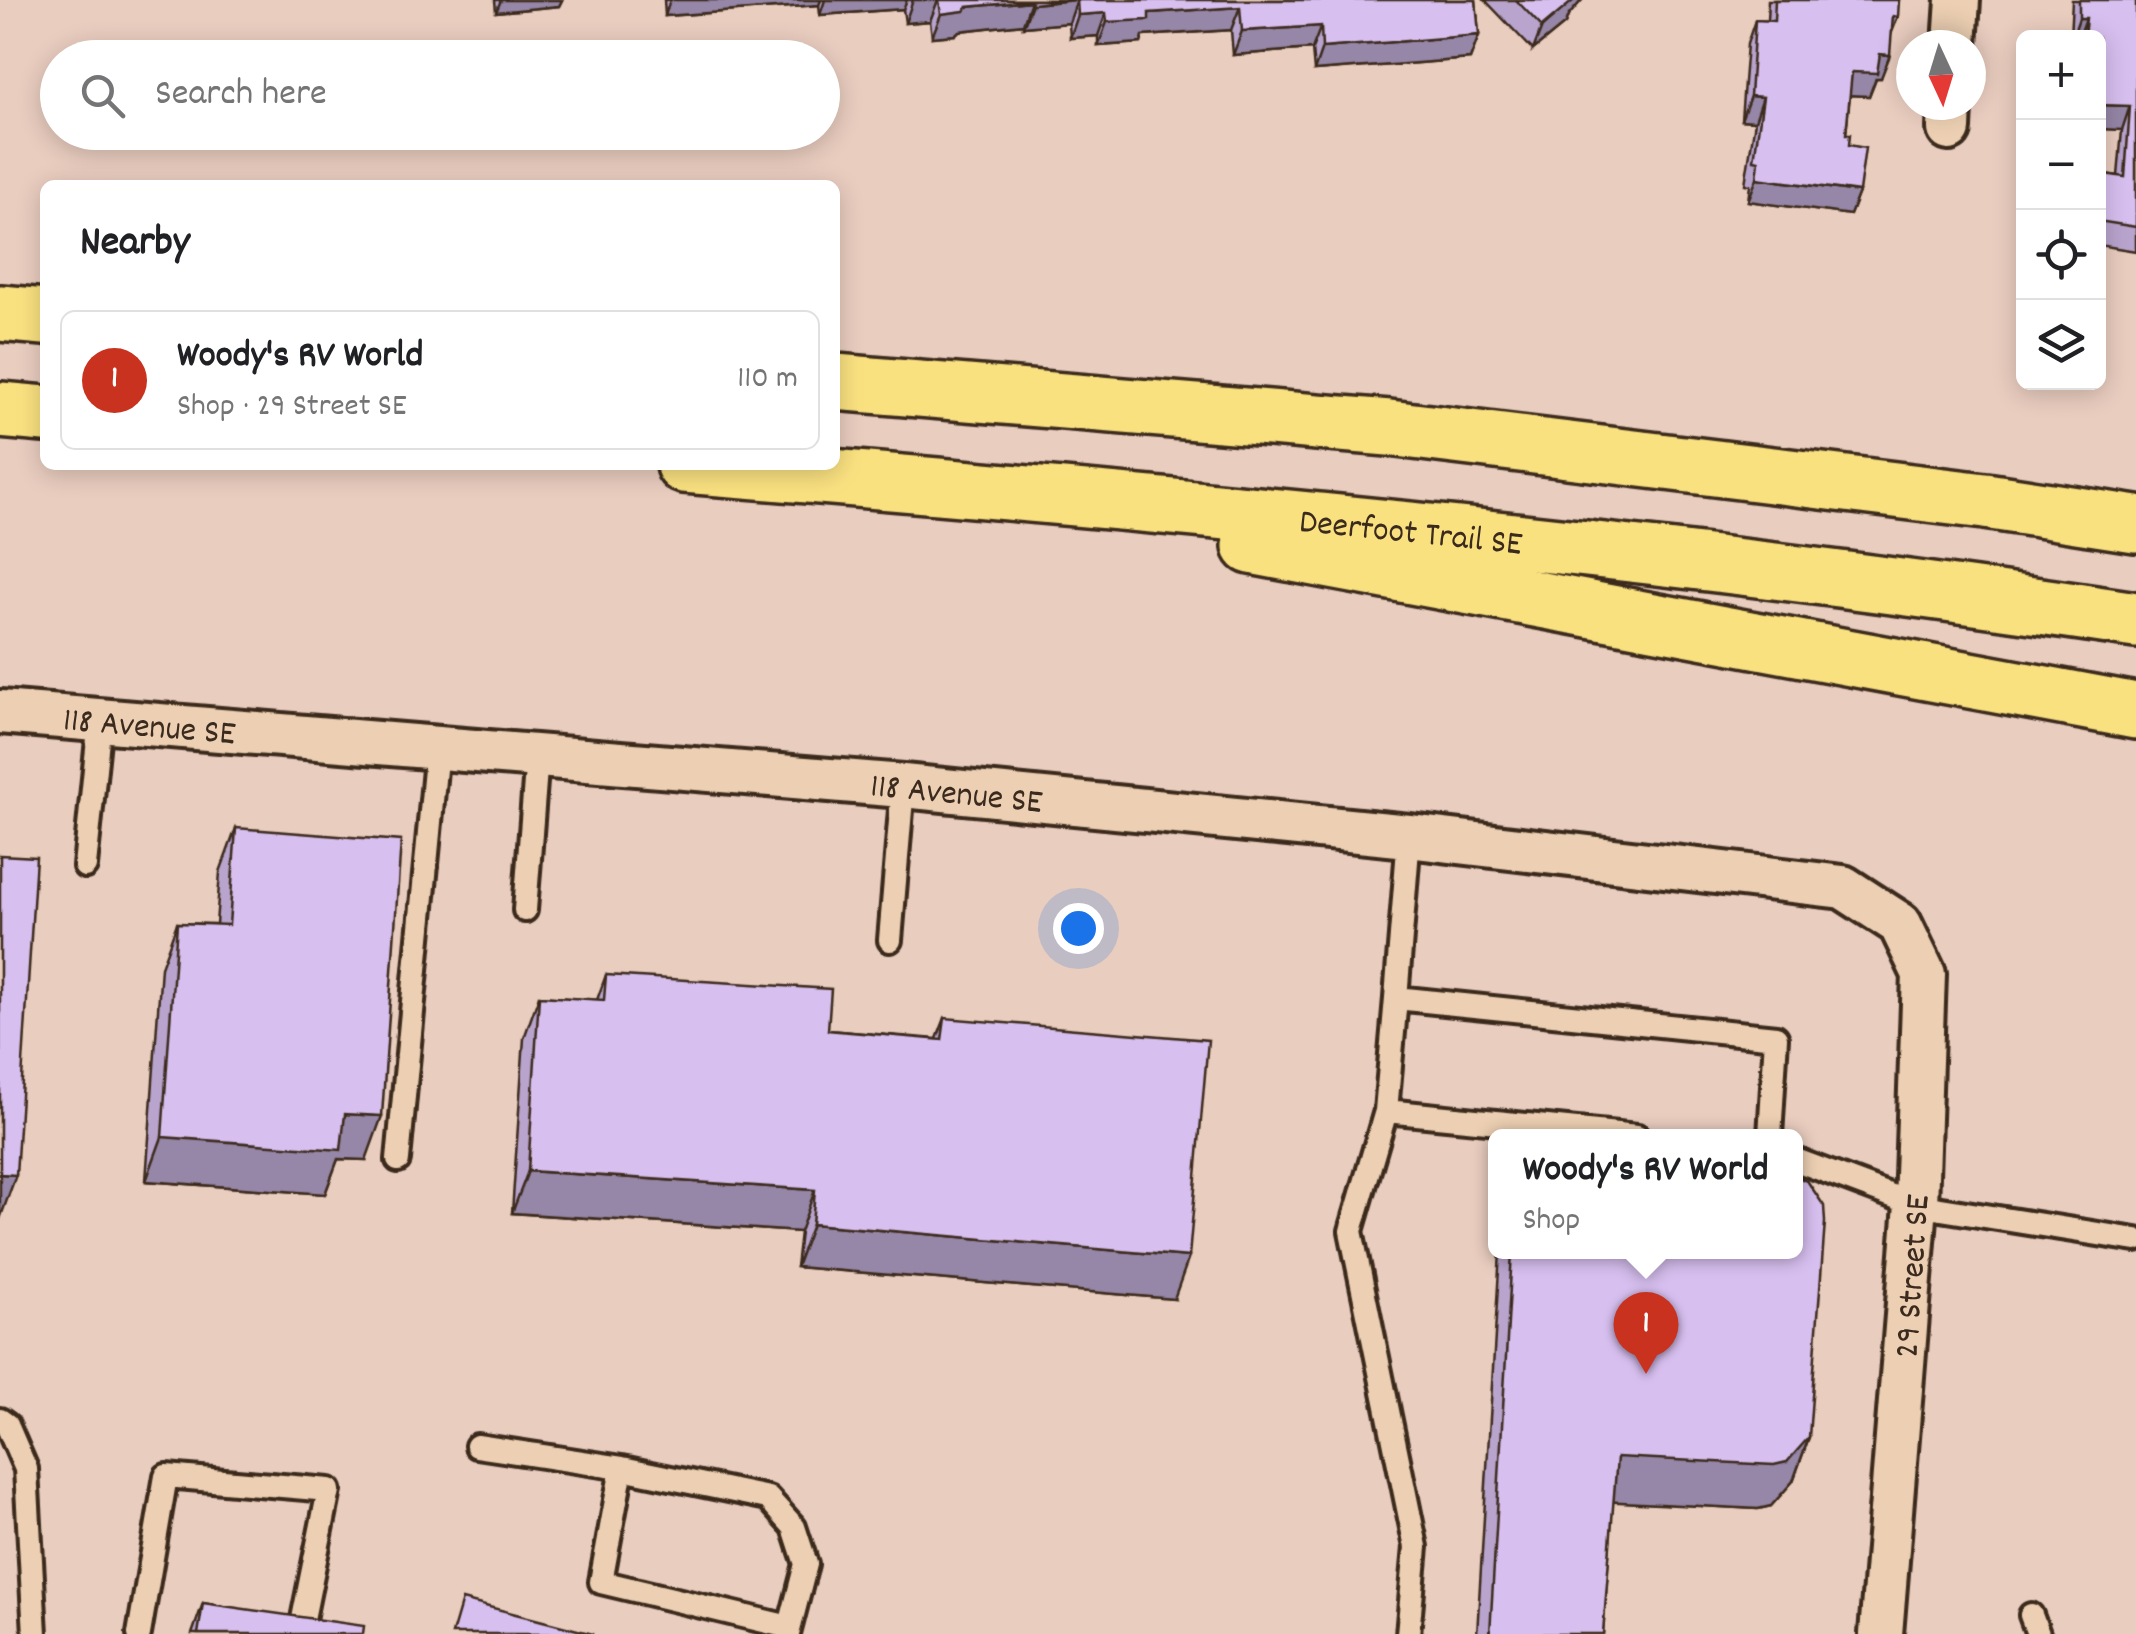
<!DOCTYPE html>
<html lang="en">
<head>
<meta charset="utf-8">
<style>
	body { margin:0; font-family:Dekko,sans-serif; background:#f6f6f6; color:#202124 }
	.controls { position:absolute; right:30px; top:30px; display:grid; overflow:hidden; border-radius:15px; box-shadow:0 5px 25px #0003 }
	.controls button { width:90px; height:90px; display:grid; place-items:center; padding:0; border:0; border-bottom:2px solid #e0e0e0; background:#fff; color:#202124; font:50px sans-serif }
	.compass { position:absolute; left:1896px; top:30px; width:90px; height:90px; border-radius:50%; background:#fff; box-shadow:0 5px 25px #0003; rotate:176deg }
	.you { position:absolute; left:1078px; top:928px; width:35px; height:35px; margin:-25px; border:8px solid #fff; border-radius:50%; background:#1a73e8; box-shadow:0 0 0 15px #1a73e833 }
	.badge { display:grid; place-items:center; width:65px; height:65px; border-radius:50%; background:#c8321e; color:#fff; font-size:32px; font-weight:700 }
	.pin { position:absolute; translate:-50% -82px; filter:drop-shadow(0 2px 5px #0008) }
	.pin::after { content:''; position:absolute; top:52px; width:35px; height:30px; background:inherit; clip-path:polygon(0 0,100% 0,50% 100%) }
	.popup { position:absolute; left:1488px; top:1129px; width:315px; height:130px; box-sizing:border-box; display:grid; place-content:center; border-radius:15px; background:#fff; filter:drop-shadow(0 2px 8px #0005); font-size:32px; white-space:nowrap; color:#757577 }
	.popup b { font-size:38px; color:#202124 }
	.popup::after { content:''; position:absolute; left:50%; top:100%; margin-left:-20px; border:20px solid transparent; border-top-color:#fff }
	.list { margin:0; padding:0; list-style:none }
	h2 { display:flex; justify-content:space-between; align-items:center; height:130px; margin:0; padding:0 40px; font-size:42px }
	h2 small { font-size:32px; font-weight:400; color:#757577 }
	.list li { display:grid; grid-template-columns:65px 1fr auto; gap:30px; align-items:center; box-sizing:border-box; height:140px; margin:0 20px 20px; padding:0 20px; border:2px solid #e0e0e0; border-radius:15px }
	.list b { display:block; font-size:38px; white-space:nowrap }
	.list p { margin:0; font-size:32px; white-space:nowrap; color:#757577 }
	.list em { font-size:32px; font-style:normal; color:#757577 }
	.icon { flex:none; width:55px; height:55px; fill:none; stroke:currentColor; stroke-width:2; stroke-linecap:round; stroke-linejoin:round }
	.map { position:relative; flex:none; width:2136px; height:1634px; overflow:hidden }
	.search { position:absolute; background:#fff; box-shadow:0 5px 25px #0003; left:40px; top:40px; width:800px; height:110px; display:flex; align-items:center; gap:25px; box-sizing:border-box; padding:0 35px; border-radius:55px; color:#757577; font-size:38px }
	.panel { position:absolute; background:#fff; box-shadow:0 5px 25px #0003; left:40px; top:180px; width:800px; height:290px; border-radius:15px }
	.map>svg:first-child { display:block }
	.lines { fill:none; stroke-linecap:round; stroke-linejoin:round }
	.service-casing { stroke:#3b2a1e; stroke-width:30 }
	.minor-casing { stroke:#3b2a1e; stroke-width:50 }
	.motorway-casing { stroke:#3b2a1e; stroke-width:62 }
	.service { stroke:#edd0b3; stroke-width:22 }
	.minor { stroke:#edd0b3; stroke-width:42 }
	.motorway { stroke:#fae180; stroke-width:55 }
	.wall { fill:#b9a4ce; stroke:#3b2a1e; stroke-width:2.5 }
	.shaded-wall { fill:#9686a7; stroke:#3b2a1e; stroke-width:2.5 }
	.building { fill:#d7bfef; stroke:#3b2a1e; stroke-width:2.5 }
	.labels { text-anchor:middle; stroke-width:8; stroke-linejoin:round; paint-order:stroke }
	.street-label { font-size:35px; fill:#3b2a1e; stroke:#edd0b3 }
</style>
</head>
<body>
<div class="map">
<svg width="2136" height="1634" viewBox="0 0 2136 1634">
	<rect width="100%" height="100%" fill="#e9cdbf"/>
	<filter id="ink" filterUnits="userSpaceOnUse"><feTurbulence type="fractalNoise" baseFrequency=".01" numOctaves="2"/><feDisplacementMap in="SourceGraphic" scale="20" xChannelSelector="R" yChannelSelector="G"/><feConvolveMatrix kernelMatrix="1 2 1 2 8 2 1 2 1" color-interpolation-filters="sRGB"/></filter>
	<g filter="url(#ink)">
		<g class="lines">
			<g class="service-casing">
				<path id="service" d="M 1409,836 L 1396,998 L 1776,1037 L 1770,1136
					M 85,866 L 100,720
					M 525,910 L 537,756
					M 890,940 L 903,786
					M 1396,998 L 1386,1111 L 1637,1136
					M 1386,1111 L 1351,1231 L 1416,1547 L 1408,1634
					M 398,1160 L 437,748
					M 1796,1160 L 1916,1205 L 2136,1240
					M 0,1420 L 7,1425 L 26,1469 L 35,1634
					M 477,1446 L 622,1468 L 768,1498 L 794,1527 L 806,1564 L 788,1634
					M 622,1468 L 601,1582 L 789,1627
					M 2031,1615 L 2038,1634
					M 139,1634 L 166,1476 L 329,1490 L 300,1634"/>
			</g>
			<g class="minor-casing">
				<g id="minor">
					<path d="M 1955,45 L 1958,0"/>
					<path d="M 1949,129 L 1950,105"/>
					<path id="s1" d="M 0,712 L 903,786 L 1409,836 L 1843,887 L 1900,924 L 1924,974 L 1916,1205 L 1881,1634"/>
				</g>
			</g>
			<g class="motorway-casing">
				<g id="motorway">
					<path d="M 0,313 L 45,317"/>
					<path d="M 835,382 L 1389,428 L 1985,501 L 2136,524"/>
					<path d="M 0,410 L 45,414"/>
					<path id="s2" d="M 684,465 C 1169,504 1655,548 2136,620"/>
					<path d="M 1251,546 L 2136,711"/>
				</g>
			</g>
			<use href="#service" class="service"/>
			<use href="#minor" class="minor"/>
			<use href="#motorway" class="motorway"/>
		</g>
		<path class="wall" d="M 495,0 L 562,0 L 559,6 L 496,12 Z
			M 664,0 L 1476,0 L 1479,35 L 1470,59 L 1314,71 L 1312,49 L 1233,55 L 1231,30 L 1143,36 L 1141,43 L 1098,46 L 1098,36 L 1070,38 L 1069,23 L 1023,27 L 1023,24 L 959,31 L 955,35 L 932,37 L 930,21 L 905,23 L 903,9 L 820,15 L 819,5 L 665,16 Z
			M 1485,0 L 1582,0 L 1568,16 L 1565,24 L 1533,50 Z
			M 1768,0 L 1899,0 L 1881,78 L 1876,78 L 1869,96 L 1850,95 L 1846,134 L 1859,192 L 1850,215 L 1748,201 L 1750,185 L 1745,184 L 1755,121 L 1741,120 L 1747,44 L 1755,20 L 1767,21 Z
			M 2072,0 L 2136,0 L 2136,251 L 2098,245 L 2098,173 L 2118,176 L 2122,130 L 2098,38 L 2070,38 Z
			M 236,828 L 366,1160 L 338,1159 L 325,1194 L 146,1181 L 161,967 L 177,923 L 216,924 L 220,872 Z
			M 606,975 L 828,1030 L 937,1039 L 945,1018 L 1174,1299 L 796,1267 L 800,1232 L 512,1213 L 524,1038 L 539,996 L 597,1000 Z
			M 1500,1252 L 1796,1252 L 1809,1437 L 1793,1481 L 1771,1506 L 1758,1509 L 1613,1501 L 1603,1634 L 1477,1634 Z
			M 203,1603 L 363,1634 L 192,1634 Z"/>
		<path class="shaded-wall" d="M 501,0 L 562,0 L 559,6 L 496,12 Z
			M 670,0 L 821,0 L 819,5 L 665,16 Z
			M 825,0 L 907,0 L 903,9 L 820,15 Z
			M 913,0 L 938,0 L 930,21 L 905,23 Z
			M 1077,0 L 1069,23 L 1023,27 L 1032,4 Z
			M 1571,0 L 1582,0 L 1568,16 L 1565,24 L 1533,50 L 1542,27 Z
			M 1031,1 L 1023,24 L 959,31 L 955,35 L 932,37 L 941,14 L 967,7 Z
			M 1240,7 L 1231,30 L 1143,36 L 1141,43 L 1098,46 L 1107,22 L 1149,13 Z
			M 1106,13 L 1098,36 L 1070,38 L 1078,15 Z
			M 1893,16 L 1898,17 L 1889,40 Z
			M 2079,18 L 2086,18 L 2079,38 L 2072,38 Z
			M 1321,26 L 1312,49 L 1233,55 L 1242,31 Z
			M 1479,35 L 1470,59 L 1314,71 L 1322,48 Z
			M 1880,54 L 1890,55 L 1881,78 L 1876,78 L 1869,96 L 1844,95 L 1852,72 Z
			M 1750,96 L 1763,97 L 1755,121 L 1741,120 Z
			M 2098,105 L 2130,106 L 2122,130 L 2098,129 Z
			M 1757,178 L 1859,192 L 1850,215 L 1748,201 Z
			M 345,1114 L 382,1116 L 366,1160 L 338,1159 L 325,1194 L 146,1181 L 162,1137 Z
			M 528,1171 L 815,1190 L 800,1232 L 512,1213 Z
			M 0,1174 L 16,1175 L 0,1219 Z
			M 812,1224 L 1189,1257 L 1174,1299 L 796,1267 Z
			M 1809,1437 L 1793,1481 L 1771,1506 L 1758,1509 L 1601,1501 L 1617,1457 Z"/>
		<path class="building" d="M 939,0 L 1073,0 L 1032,4 L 1031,1 L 967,7 L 964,11 L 941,14 Z
			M 1077,0 L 1476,0 L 1479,35 L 1322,48 L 1321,26 L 1242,31 L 1240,7 L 1149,13 L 1149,20 L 1107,22 L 1106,13 L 1078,15 Z
			M 1516,0 L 1573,0 L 1573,1 L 1542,27 Z
			M 1775,0 L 1899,0 L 1898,17 L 1893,16 L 1890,55 L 1880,54 L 1877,73 L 1852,72 L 1846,134 L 1850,134 L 1849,145 L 1865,148 L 1859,192 L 1757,178 L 1759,161 L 1754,160 L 1763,97 L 1750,96 L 1755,20 L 1774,21 Z
			M 2079,0 L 2136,0 L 2136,227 L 2098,221 L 2098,173 L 2125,177 L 2130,106 L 2098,105 L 2098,38 L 2084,38 L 2086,18 L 2079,18 Z
			M 236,828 L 401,841 L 382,1116 L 345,1114 L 341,1150 L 162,1137 L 177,923 L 229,925 Z
			M 0,855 L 36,857 L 16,1175 L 0,1174 Z
			M 606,975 L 831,989 L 828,1030 L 942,1040 L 945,1018 L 1208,1040 L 1189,1257 L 812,1224 L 815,1190 L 528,1171 L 539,996 L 604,1000 Z
			M 1796,1176 L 1808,1182 L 1824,1206 L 1825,1222 L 1809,1437 L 1787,1462 L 1774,1465 L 1617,1457 L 1603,1634 L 1490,1634 L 1512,1252 L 1796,1252 Z
			M 462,1600 L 593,1634 L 452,1634 Z
			M 203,1603 L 364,1626 L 363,1634 L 198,1634 Z"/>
	</g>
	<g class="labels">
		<g class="street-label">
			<text dy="12" stroke="none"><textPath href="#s2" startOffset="730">Deerfoot Trail SE</textPath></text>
			<text dy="12" stroke="none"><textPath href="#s1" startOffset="150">118 Avenue SE</textPath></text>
			<text dy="12" stroke="none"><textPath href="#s1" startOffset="960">118 Avenue SE</textPath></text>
			<text transform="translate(1910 1276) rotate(-86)" y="12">29 Street SE</text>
		</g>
	</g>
</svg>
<div class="controls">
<button>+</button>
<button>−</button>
<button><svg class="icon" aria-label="locate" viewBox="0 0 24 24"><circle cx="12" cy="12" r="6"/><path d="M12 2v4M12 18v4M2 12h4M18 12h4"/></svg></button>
<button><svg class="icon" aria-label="layers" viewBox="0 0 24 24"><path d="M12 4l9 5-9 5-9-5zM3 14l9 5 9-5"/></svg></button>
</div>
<svg class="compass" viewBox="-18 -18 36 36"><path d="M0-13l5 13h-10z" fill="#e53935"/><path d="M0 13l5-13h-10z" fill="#757577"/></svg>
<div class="you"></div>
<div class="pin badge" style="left:1646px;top:1374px">1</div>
<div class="popup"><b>Woody's RV World</b>Shop</div>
<div class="search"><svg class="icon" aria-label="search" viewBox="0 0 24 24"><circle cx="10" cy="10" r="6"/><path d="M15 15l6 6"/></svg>Search here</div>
<section class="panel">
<h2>Nearby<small></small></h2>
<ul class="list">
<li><span class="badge">1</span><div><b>Woody's RV World</b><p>Shop · 29 Street SE</p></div><em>110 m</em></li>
</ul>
</section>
</div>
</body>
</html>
